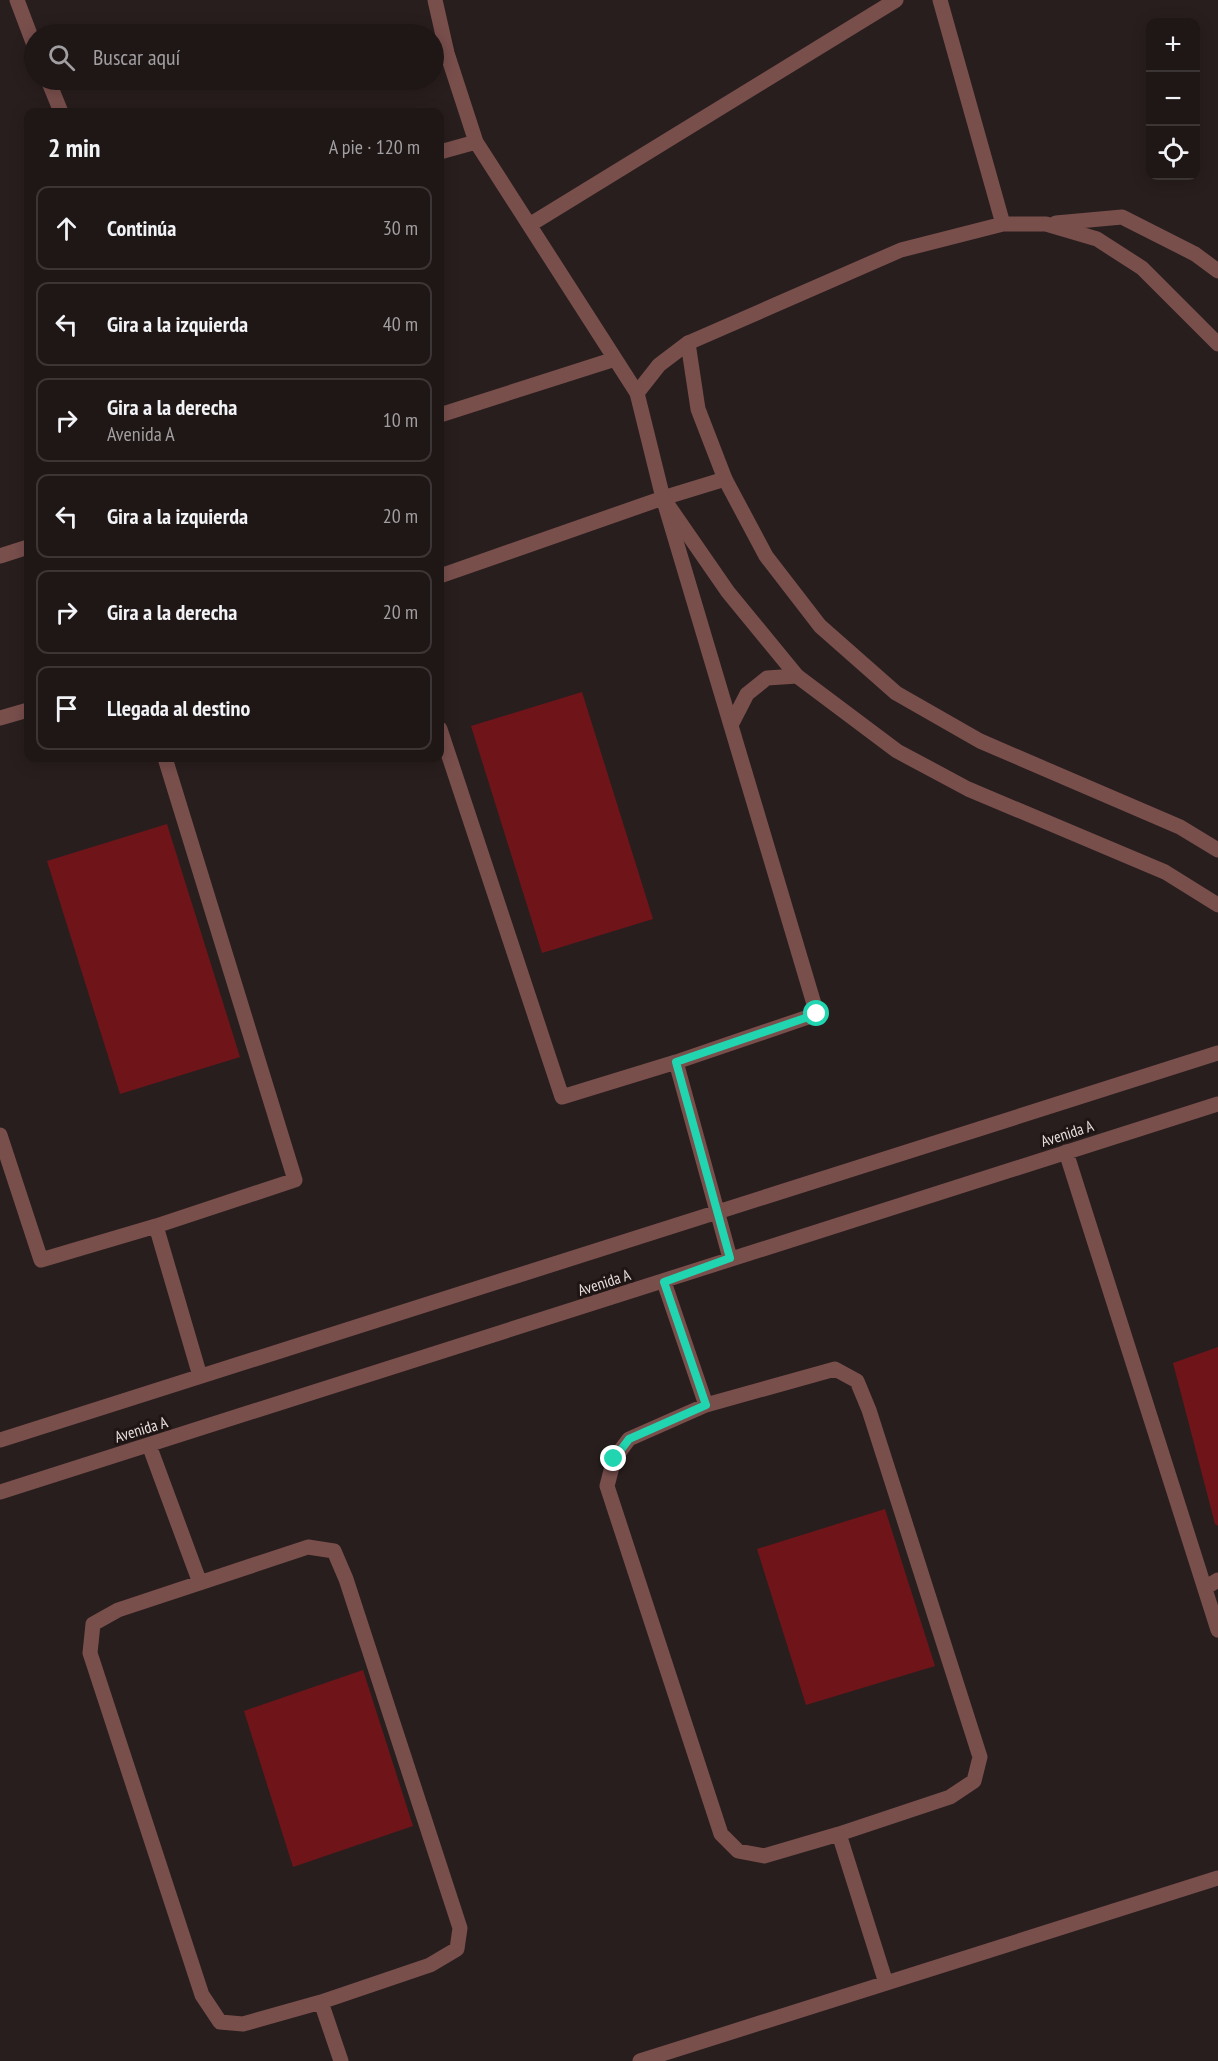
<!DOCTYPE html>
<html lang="es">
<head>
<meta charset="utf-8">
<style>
	body { margin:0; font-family:"PT Sans Narrow",sans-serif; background:#2c2323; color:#f1f3f6 }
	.controls { position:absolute; right:18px; top:18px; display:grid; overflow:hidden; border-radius:12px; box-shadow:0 3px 15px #0003 }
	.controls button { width:54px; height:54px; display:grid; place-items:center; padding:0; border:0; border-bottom:2px solid #3c3535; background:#1f1616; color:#f1f3f6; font:30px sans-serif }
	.stop { position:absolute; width:18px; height:18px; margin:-14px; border:4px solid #21d5b0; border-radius:50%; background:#fff }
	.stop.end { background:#21d5b0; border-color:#fff; box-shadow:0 2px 6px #0008 }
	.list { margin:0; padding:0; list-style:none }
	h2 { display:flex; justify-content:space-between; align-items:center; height:78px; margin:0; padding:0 24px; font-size:26px }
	h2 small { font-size:20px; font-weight:400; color:#a19fa1 }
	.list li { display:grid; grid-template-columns:39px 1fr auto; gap:18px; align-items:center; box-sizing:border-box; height:84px; margin:0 12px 12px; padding:0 12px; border:2px solid #3c3535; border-radius:12px }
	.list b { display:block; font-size:22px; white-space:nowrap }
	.list p { margin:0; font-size:20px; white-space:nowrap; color:#a19fa1 }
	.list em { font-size:20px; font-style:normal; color:#a19fa1 }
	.icon { flex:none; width:33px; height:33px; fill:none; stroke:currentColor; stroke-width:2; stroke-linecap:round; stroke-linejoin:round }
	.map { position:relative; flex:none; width:1218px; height:2061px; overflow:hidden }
	.search { position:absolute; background:#1f1616; box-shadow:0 3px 15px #0003; left:24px; top:24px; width:420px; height:66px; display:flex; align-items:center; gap:15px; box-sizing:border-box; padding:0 21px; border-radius:33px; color:#a19fa1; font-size:22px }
	.panel { position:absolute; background:#1f1616; box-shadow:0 3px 15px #0003; left:24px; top:108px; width:420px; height:654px; border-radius:12px }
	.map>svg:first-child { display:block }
	.green { fill:#6f151a }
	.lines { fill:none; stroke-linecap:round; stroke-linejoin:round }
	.minor { stroke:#794f4c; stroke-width:15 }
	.tertiary { stroke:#794f4c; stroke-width:15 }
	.route { stroke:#21d5b0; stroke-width:8 }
	.labels { text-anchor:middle; stroke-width:6; stroke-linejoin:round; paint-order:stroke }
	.street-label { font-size:16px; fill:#e6dede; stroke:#1f1514 }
</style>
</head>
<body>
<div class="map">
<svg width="1218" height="2061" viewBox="0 0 1218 2061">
	<rect width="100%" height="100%" fill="#291e1e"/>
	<path class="green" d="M 582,692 L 653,919 L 542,953 L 471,726 Z
		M 167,824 L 240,1057 L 120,1094 L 47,861 Z
		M 1218,1347 L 1218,1526 L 1215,1524 L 1173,1363 Z
		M 885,1509 L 935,1666 L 806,1705 L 757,1549 Z
		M 363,1670 L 413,1826 L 293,1867 L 244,1711 Z"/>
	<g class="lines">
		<path class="minor" d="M 17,0 L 34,45
			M 435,0 L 447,53 L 476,142 L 637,393
			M 940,0 L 1003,224
			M 48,80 L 61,112
			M 440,152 L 476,142
			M 1056,223 L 1122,217 L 1195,254 L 1218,271
			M 531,224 L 896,0
			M 688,343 L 901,250 L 1003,224 L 1046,224 L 1097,239 L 1142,268 L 1218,344
			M 440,415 L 615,359
			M 0,556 L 28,547
			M 440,576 L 663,498 L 725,479
			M 0,718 L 28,710
			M 731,725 L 747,694 L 767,678 L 797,676
			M 440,729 L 562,1097 L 676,1062 L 817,1014 L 664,501
			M 676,1062 L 730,1258
			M 0,1135 L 41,1260 L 156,1226 L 295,1180 L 165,758
			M 1066,1152 L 1218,1630
			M 156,1226 L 200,1376
			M 664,1282 L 706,1405
			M 835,1369 L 857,1381 L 869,1410 L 980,1757 L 974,1781 L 950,1797 L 839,1834 L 764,1856 L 738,1851 L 721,1834 L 607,1486 L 614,1459 L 629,1439 L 706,1405 Z
			M 0,1440 L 1218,1053
			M 149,1445 L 200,1583
			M 0,1492 L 1218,1104
			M 308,1547 L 334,1551 L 346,1579 L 460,1928 L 457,1949 L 430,1965 L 321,2002 L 243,2024 L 220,2022 L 202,1995 L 90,1653 L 93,1624 L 118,1610 Z
			M 1205,1588 L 1218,1580
			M 839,1834 L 886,1983
			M 321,2002 L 341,2061
			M 640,2061 L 1218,1878"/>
		<path class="tertiary" d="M 1218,850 L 1180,827 L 980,741 L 896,693 L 820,626 L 766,556 L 725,479 L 698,409 L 688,343 L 659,365 L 637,393 L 663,498 L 728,592 L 797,676 L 897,751 L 968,789 L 1165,872 L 1218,905"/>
	</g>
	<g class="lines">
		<path class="route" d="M 614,1459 L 629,1439 L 706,1405 L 664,1282 L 730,1258 L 676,1062 L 817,1014"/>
	</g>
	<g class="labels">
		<g class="street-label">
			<text transform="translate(1067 1133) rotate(-18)" y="6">Avenida A</text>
			<text transform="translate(604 1282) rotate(-18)" y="6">Avenida A</text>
			<text transform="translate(141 1429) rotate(-17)" y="6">Avenida A</text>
		</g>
	</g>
</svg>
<div class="controls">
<button>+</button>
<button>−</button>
<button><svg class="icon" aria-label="locate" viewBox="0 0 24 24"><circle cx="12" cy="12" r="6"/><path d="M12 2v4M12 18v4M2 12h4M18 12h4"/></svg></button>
</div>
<div class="stop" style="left:817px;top:1014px"></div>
<div class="stop end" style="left:614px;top:1459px"></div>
<div class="search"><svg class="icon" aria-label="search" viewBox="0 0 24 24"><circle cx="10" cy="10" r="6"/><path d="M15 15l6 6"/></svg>Buscar aquí</div>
<section class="panel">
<h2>2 min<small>A pie · 120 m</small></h2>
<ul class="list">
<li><svg class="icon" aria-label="ahead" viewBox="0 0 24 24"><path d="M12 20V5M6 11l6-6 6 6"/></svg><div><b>Continúa</b></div><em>30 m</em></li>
<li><svg class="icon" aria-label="left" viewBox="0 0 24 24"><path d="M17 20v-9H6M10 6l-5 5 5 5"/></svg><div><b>Gira a la izquierda</b></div><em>40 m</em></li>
<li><svg class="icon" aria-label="right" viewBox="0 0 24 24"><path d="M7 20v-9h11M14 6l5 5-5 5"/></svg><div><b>Gira a la derecha</b><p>Avenida A</p></div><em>10 m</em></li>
<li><svg class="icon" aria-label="left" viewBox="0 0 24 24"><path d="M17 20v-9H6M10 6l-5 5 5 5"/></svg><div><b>Gira a la izquierda</b></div><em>20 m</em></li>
<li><svg class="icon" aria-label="right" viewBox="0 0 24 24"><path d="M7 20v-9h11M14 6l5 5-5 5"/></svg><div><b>Gira a la derecha</b></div><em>20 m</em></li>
<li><svg class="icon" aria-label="arrive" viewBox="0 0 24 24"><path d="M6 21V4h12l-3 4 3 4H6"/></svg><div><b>Llegada al destino</b></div></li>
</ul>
</section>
</div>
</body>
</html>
